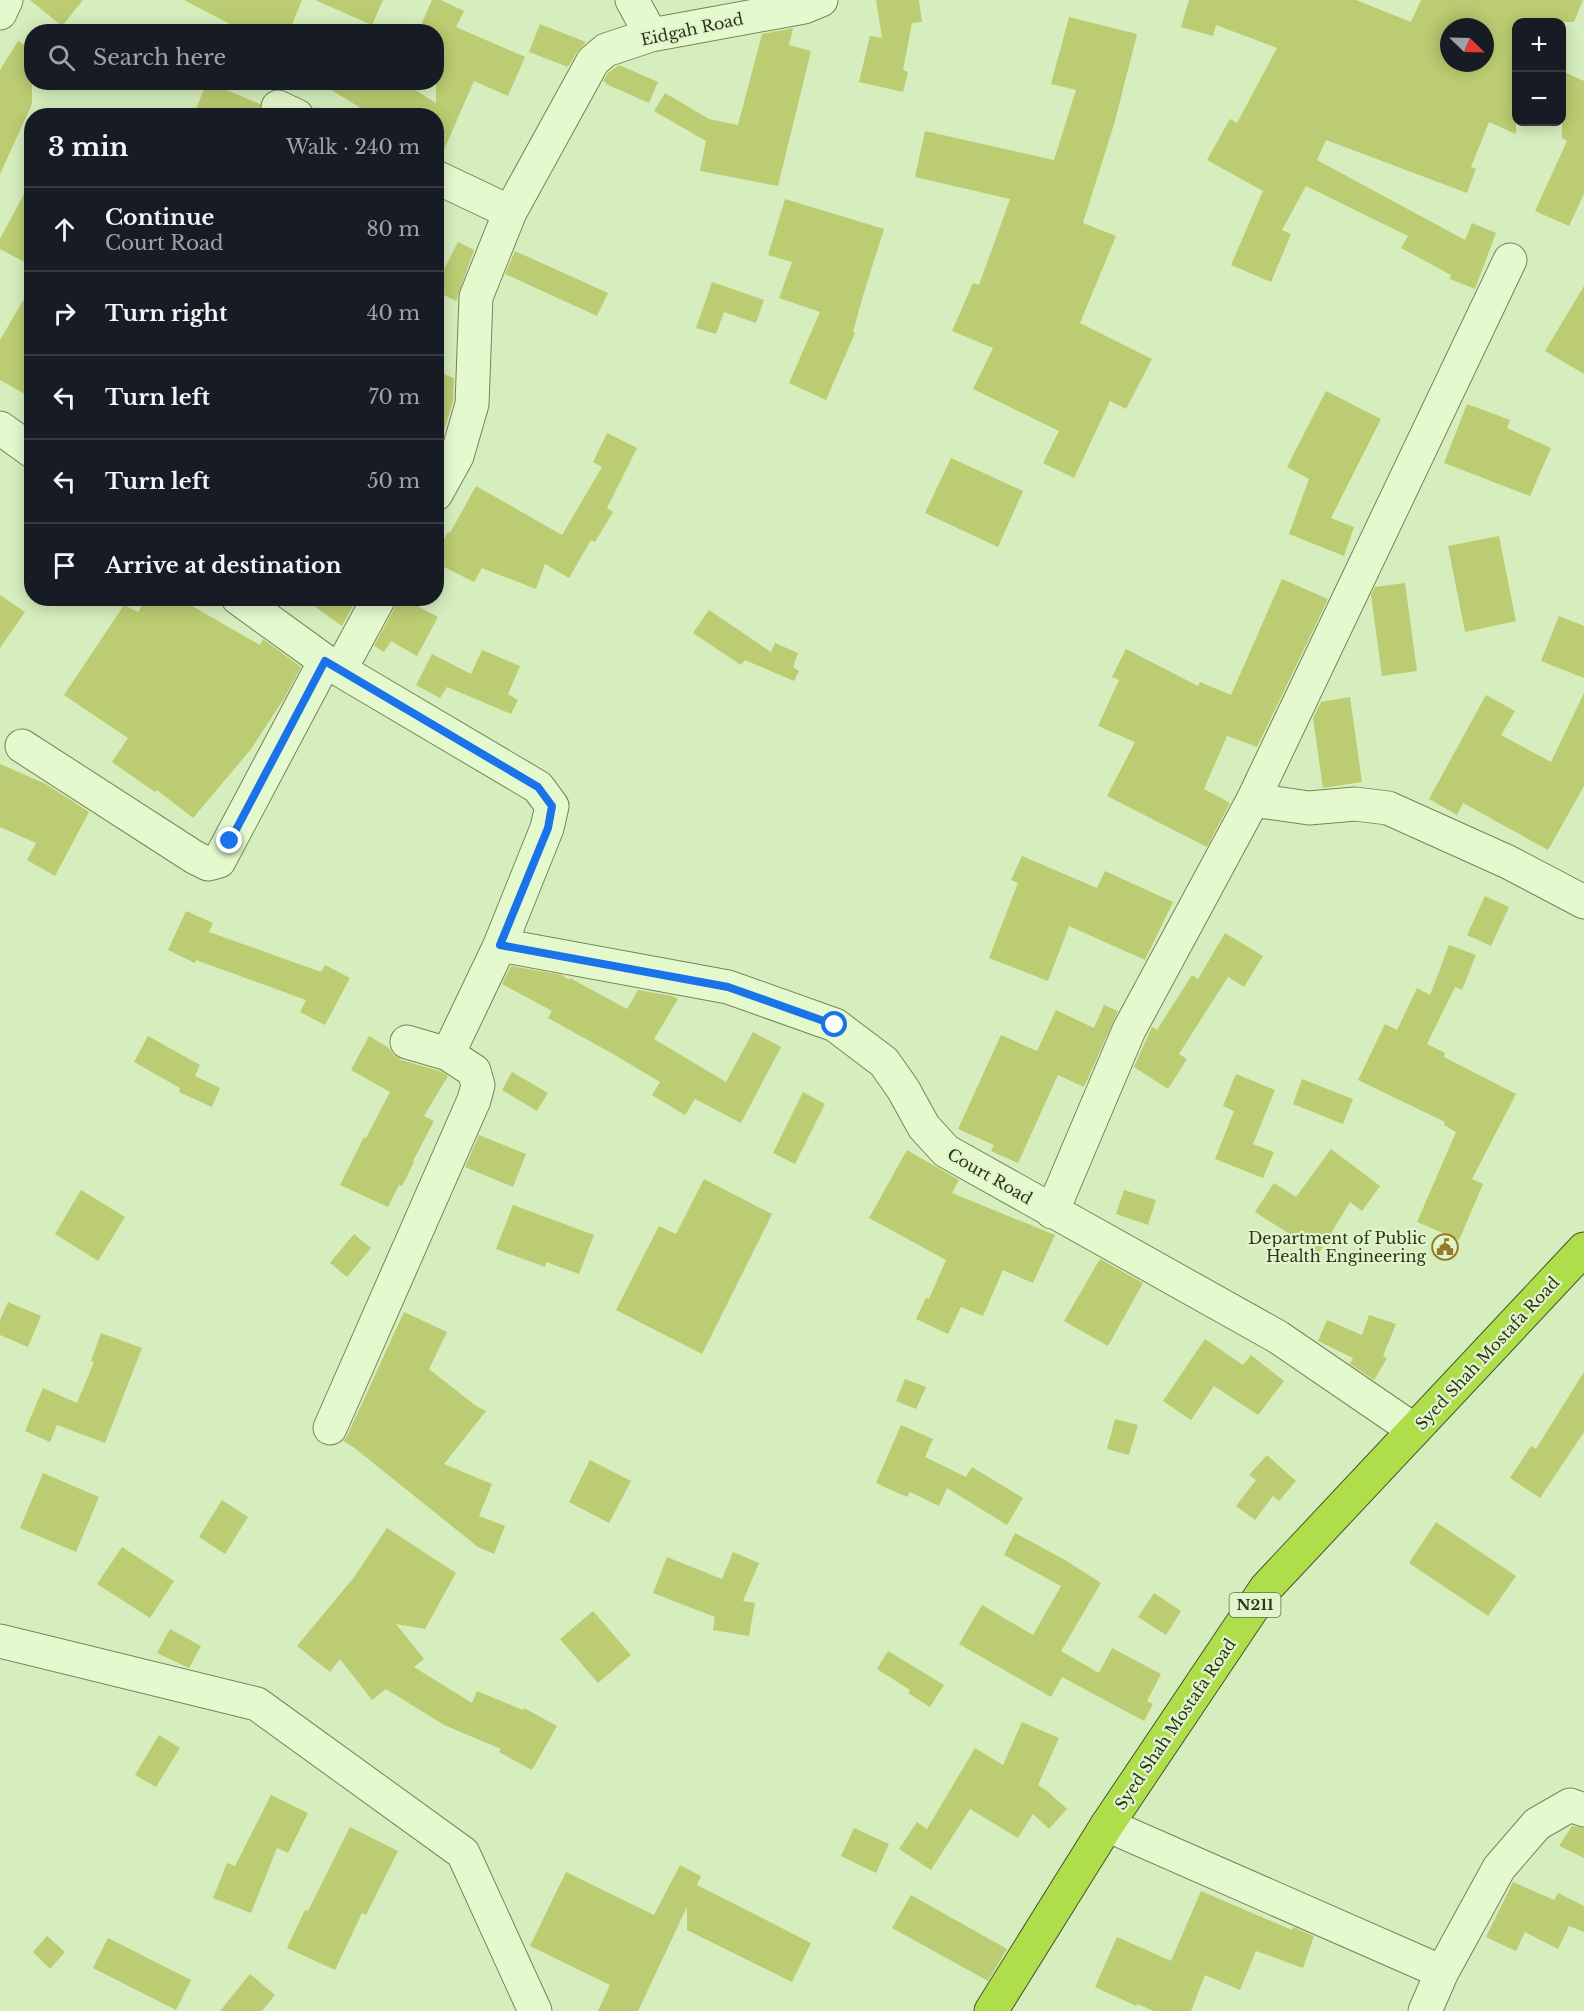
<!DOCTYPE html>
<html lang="en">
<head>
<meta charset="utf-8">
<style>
	body { margin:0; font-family:"Libre Baskerville",serif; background:#242831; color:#f1f3f6 }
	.controls { position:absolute; right:18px; top:18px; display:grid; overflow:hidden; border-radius:12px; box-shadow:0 3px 15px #0003 }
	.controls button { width:54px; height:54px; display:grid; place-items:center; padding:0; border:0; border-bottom:2px solid #363941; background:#171b24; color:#f1f3f6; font:30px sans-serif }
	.compass { position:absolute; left:1440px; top:18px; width:54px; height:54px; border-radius:50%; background:#171b24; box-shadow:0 3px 15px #0003; rotate:113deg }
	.stop { position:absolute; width:18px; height:18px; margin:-14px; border:4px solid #1a73e8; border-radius:50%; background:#fff }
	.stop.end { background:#1a73e8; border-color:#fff; box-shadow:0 2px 6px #0008 }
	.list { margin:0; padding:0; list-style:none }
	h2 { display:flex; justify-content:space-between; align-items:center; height:78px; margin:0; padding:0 24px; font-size:26px }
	h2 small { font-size:20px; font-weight:400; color:#9ea1a6 }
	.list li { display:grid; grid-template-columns:39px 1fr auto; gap:18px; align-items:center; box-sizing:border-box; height:84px; padding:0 24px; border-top:2px solid #363941 }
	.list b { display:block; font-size:22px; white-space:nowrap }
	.list p { margin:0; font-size:20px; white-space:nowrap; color:#9ea1a6 }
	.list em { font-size:20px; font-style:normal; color:#9ea1a6 }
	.icon { flex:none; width:33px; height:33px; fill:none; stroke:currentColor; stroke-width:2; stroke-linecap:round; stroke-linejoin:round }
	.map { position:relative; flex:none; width:1584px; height:2011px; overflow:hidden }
	.search { position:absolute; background:#171b24; box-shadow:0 3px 15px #0003; left:24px; top:24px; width:420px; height:66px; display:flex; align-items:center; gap:15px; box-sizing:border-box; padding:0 21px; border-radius:24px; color:#9ea1a6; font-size:22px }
	.panel { position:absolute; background:#171b24; box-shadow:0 3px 15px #0003; left:24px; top:108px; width:420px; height:498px; border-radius:24px }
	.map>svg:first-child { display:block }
	.building { fill:#bbcc72; fill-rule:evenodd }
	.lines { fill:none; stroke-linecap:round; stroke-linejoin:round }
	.minor-casing { stroke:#778556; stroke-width:35 }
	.highway-casing { stroke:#49522b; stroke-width:35 }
	.minor { stroke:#e5f9cf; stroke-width:33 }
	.highway { stroke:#aedf4b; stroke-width:33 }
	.route { stroke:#1a73e8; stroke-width:8 }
	.labels { text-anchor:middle; stroke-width:4.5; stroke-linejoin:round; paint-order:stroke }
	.shield { fill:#e1f5cc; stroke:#646e50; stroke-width:1.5 }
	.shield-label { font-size:15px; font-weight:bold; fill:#2e341b }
	.street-label { font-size:16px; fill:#2e341b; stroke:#e1f5cc }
	.poi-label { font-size:16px; fill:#2e341b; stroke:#e1f5cc; text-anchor:end }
</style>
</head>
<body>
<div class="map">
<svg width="1584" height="2011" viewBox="0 0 1584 2011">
	<rect width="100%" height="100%" fill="#d6eebd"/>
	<path class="building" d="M 30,0 L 83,0 L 62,26 Z
		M 184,0 L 302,0 L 289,32 L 245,32 Z
		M 315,0 L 383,0 L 372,25 Z
		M 432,0 L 441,0 L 464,11 L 456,27 L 525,57 L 508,96 L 474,81 L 440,159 L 436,159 L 436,116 L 374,116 L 318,82 L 403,82 L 436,103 L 436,32 L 418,32 Z
		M 876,0 L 919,0 L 922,22 L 912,23 L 903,70 L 908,72 L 903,92 L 859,82 L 870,36 L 882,38 Z
		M 1189,0 L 1356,0 L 1411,22 L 1421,0 L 1583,0 L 1574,22 L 1516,22 L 1516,134 L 1489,122 L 1471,167 L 1476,169 L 1467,193 L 1326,140 L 1317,160 L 1465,240 L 1472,223 L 1496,233 L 1475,289 L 1450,279 L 1451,275 L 1401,248 L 1408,236 L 1306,186 L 1282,230 L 1291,234 L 1271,282 L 1231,265 L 1263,191 L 1207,160 L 1230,119 L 1237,123 L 1277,48 L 1216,25 L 1213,36 L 1181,27 ZM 1449,27 L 1485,27 L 1485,63 L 1449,63 Z
		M 1069,17 L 1137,34 L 1115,121 L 1083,223 L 1116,236 L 1080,323 L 1152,359 L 1126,409 L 1110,401 L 1074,478 L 1043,463 L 1059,431 L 973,389 L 993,348 L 952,331 L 973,283 L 979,285 L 1010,199 L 915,177 L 925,131 L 1054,160 L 1076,90 L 1051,84 Z
		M 540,24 L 586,42 L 577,52 L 568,67 L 529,52 Z
		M 793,28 L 789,45 L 811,51 L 778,186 L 700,171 L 706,141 L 654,111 L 665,93 L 709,119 L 738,125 L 762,34 Z
		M 18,41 L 32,49 L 32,104 L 0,174 L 0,70 Z
		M 619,65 L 658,82 L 649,103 L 606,84 L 607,83 L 603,81 L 608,73 Z
		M 1562,71 L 1584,81 L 1584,194 L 1569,226 L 1535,211 L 1567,141 L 1562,138 Z
		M 207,82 L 260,104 L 262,116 L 193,116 Z
		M 32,179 L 32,266 L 0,249 L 0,239 Z
		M 785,199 L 884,229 L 862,299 L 853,332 L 855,333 L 826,400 L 789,383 L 820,312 L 779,298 L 792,262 L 768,255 Z
		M 458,242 L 474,250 L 456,301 L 436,291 L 436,285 Z
		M 515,251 L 608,293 L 597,316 L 505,274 Z
		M 712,282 L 764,300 L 756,323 L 724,312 L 716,334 L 696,328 Z
		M 32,285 L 32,398 L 0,380 L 0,340 Z
		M 1584,286 L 1584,374 L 1545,351 Z
		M 436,371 L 454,378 L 453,401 L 438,451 L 436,451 Z
		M 1326,391 L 1381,419 L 1331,518 L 1354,527 L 1344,556 L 1289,534 L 1309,479 L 1287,467 Z
		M 1467,404 L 1510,420 L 1507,428 L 1551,448 L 1530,496 L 1444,463 Z
		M 607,433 L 637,448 L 607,508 L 613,512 L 595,542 L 591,540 L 569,578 L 545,564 L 536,589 L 482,568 L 474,582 L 436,563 L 436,554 L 448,532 L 450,533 L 476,486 L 562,535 L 602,467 L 593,462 Z
		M 951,458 L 1023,491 L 998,547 L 925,513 Z
		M 1499,536 L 1516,621 L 1465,632 L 1448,546 Z
		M 1282,579 L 1328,599 L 1257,747 L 1227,736 L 1204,789 L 1230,803 L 1207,847 L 1107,796 L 1135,742 L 1098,726 L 1119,680 L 1112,677 L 1126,649 L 1198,686 L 1200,682 L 1231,695 Z
		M 1405,583 L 1417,671 L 1382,676 L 1371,595 L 1375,587 Z
		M 0,595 L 25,612 L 0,648 Z
		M 147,598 L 197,598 L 192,606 L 260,645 L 263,639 L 301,667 L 285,697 L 251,749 L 193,818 L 157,790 L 155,792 L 112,762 L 128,738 L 64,695 L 124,605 L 138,612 Z
		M 303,598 L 357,598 L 342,626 Z
		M 398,598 L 402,598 L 438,617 L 417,656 L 391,641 L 384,652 L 374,646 L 395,607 Z
		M 709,610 L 771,652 L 775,643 L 798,653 L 793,667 L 799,671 L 794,681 L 745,660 L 741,665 L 693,633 Z
		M 1559,616 L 1584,626 L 1584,678 L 1541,661 Z
		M 482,650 L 520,666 L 508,694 L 518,700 L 511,714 L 447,687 L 440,698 L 416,685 L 432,654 L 471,674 Z
		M 1584,693 L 1584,786 L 1548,850 L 1463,803 L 1457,815 L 1429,799 L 1486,695 L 1515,711 L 1501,735 L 1551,762 Z
		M 1350,697 L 1362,782 L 1323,788 L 1313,718 L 1321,702 Z
		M 0,764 L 46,784 L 89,812 L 55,876 L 27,860 L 36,843 L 0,827 Z
		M 1022,856 L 1097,888 L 1105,871 L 1173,902 L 1145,960 L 1069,926 L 1048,981 L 989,958 L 1018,883 L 1011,880 Z
		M 1485,896 L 1509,907 L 1491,946 L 1467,935 Z
		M 186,911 L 213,923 L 209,932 L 321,972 L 325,965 L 350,978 L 325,1025 L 300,1012 L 306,1000 L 196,960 L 195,963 L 168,950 Z
		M 1225,933 L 1263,956 L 1244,987 L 1228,977 L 1179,1054 L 1187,1059 L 1168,1089 L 1134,1067 L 1152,1027 L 1157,1030 L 1192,975 L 1198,979 Z
		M 1449,945 L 1476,955 L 1462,990 L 1455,987 L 1427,1044 L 1445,1053 L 1444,1057 L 1516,1094 L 1472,1179 L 1483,1184 L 1459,1240 L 1417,1222 L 1456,1132 L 1444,1125 L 1445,1122 L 1358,1080 L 1385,1024 L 1397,1030 L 1417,988 L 1430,995 Z
		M 511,966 L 562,975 L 569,980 L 570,978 L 627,1009 L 638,990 L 673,996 L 678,999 L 654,1039 L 726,1082 L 753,1032 L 781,1047 L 741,1123 L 695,1099 L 685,1115 L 652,1095 L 660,1082 L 613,1054 L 548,1018 L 552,1011 L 502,984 Z
		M 1104,1005 L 1118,1011 L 1084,1087 L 1058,1075 L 1018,1163 L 991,1151 L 994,1145 L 958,1129 L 1001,1035 L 1037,1051 L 1056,1010 L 1094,1028 Z
		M 148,1036 L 200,1065 L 195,1076 L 220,1088 L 212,1107 L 179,1092 L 180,1088 L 134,1062 Z
		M 369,1036 L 389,1048 L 394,1055 L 401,1060 L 440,1071 L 448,1076 L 424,1116 L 434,1121 L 413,1161 L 414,1162 L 402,1186 L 399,1185 L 388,1207 L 340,1185 L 364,1137 L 366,1138 L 390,1092 L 351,1070 Z
		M 512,1072 L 548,1093 L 537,1111 L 502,1090 Z
		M 1236,1074 L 1275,1090 L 1253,1144 L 1274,1152 L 1263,1178 L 1215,1159 L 1234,1111 L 1223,1106 Z
		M 1302,1079 L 1353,1099 L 1343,1124 L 1293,1104 Z
		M 803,1092 L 825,1104 L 795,1164 L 773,1153 Z
		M 479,1135 L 526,1154 L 513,1187 L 465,1167 Z
		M 1331,1149 L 1380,1186 L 1362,1211 L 1350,1202 L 1319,1253 L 1255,1212 L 1274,1183 L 1296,1197 Z
		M 907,1150 L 959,1180 L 952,1193 L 1055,1235 L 1033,1283 L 1003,1270 L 983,1316 L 961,1307 L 948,1334 L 916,1319 L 926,1298 L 929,1299 L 946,1260 L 869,1218 Z
		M 704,1179 L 772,1214 L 702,1354 L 616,1310 L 659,1226 L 676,1234 Z
		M 81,1190 L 125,1217 L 98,1261 L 55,1234 Z
		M 1124,1190 L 1156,1200 L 1148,1225 L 1116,1214 Z
		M 513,1205 L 594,1235 L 579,1274 L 546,1262 L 545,1267 L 496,1249 Z
		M 354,1234 L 371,1248 L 347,1277 L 330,1263 Z
		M 1100,1259 L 1143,1283 L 1108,1346 L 1064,1321 Z
		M 8,1302 L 41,1316 L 28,1347 L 0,1335 L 0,1320 Z
		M 404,1312 L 447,1332 L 429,1369 L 476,1406 L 486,1411 L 444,1464 L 492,1484 L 479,1516 L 505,1526 L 494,1554 L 478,1547 L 352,1446 L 343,1441 L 347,1436 Z
		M 1369,1315 L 1396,1324 L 1383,1356 L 1387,1358 L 1374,1380 L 1350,1364 L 1353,1358 L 1318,1341 L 1327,1320 L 1362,1335 Z
		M 101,1333 L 142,1348 L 105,1443 L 57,1425 L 50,1442 L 25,1431 L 43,1388 L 77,1403 L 94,1362 L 91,1361 Z
		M 1205,1339 L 1243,1365 L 1251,1355 L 1284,1381 L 1258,1415 L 1214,1386 L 1191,1420 L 1163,1401 Z
		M 1584,1372 L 1584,1432 L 1540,1498 L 1510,1478 L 1531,1446 L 1536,1449 Z
		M 905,1379 L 926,1387 L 916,1409 L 896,1401 Z
		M 1115,1419 L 1138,1425 L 1129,1455 L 1107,1449 Z
		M 901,1425 L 933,1439 L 925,1457 L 966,1477 L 972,1467 L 1023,1498 L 1007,1525 L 947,1488 L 939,1506 L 910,1492 L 907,1497 L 876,1483 Z
		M 1267,1455 L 1296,1481 L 1279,1501 L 1273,1496 L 1255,1520 L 1236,1506 L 1256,1480 L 1249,1475 Z
		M 590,1460 L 631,1481 L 609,1523 L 569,1502 Z
		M 43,1473 L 99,1497 L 76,1552 L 20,1528 Z
		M 222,1500 L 248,1517 L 225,1554 L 199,1537 Z
		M 1436,1522 L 1516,1576 L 1488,1616 L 1409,1563 Z
		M 387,1528 L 456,1573 L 425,1629 L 396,1624 L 424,1659 L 414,1667 L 472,1703 L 477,1691 L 523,1710 L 524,1708 L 557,1726 L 532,1770 L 499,1752 L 501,1749 L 444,1725 L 386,1689 L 372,1700 L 340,1659 L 330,1672 L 297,1646 L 355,1576 Z
		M 1015,1533 L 1065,1560 L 1101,1583 L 1061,1651 L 1099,1673 L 1112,1648 L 1161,1674 L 1147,1701 L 1153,1704 L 1144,1721 L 1062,1677 L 1051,1697 L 959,1644 L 982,1605 L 1033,1635 L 1061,1586 L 1004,1555 Z
		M 122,1547 L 174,1581 L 150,1618 L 97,1584 Z
		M 733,1552 L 759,1563 L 743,1601 L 755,1603 L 749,1636 L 713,1630 L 715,1617 L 653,1593 L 667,1557 L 722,1579 Z
		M 1154,1593 L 1181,1611 L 1166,1635 L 1138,1617 Z
		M 593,1611 L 631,1655 L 598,1683 L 560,1639 Z
		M 170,1629 L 201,1646 L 189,1668 L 157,1653 Z
		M 888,1651 L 944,1685 L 930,1707 L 908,1693 L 910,1690 L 877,1669 Z
		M 1022,1722 L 1059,1738 L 1038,1785 L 1047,1791 L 1067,1809 L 1049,1829 L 1033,1814 L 1018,1838 L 970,1809 L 931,1870 L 899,1849 L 917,1822 L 927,1829 L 975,1748 L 1003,1765 Z
		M 159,1735 L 180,1748 L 156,1787 L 135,1775 Z
		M 271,1795 L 308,1813 L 288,1853 L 277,1848 L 251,1913 L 213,1898 L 227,1863 L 235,1866 Z
		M 1572,1826 L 1584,1828 L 1584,1858 L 1559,1846 Z
		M 350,1827 L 398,1851 L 366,1915 L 362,1913 L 335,1970 L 287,1948 L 305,1910 L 308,1911 Z
		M 854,1828 L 889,1844 L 876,1873 L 841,1856 Z
		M 680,1865 L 701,1876 L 697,1885 L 811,1943 L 792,1982 L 687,1930 L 687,1907 L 638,2011 L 598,2011 L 610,1985 L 530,1946 L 566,1872 L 654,1915 Z
		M 1513,1882 L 1554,1900 L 1558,1893 L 1584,1906 L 1584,1932 L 1569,1926 L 1558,1949 L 1525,1932 L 1516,1951 L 1486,1937 Z
		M 1201,1891 L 1292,1930 L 1293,1927 L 1314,1936 L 1303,1968 L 1256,1951 L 1240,1990 L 1205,1975 L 1191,2011 L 1154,2011 L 1137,2004 L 1136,2006 L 1095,1987 L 1117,1937 L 1171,1961 Z
		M 911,1895 L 1007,1949 L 988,1981 L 892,1928 Z
		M 47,1936 L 65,1952 L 50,1969 L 33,1952 Z
		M 108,1938 L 191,1980 L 176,2010 L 93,1968 Z
		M 250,1974 L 275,1995 L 262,2011 L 220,2011 Z"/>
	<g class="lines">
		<g class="minor-casing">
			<path id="minor" d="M 632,0 L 651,35
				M 0,13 L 6,0
				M 278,107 L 297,116
				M 436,177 L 510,212
				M 0,428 L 32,451
				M 436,494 L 457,456 L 472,404 L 476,297 L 510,212 L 593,61 L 606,50 L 651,35 L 804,7 L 821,0
				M 238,598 L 325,661 L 538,787 L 552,806 L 547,828 L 500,945 L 448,1054
				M 340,670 L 379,598
				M 22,746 L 194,857 L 208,864 L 219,861 L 325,661
				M 1253,800 L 1510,260
				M 500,945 L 728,987 L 835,1025 L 884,1062 L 903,1089 L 924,1127 L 946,1151 L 1278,1337 L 1414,1430
				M 1052,1212 L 1129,1030 L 1253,800 L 1309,808 L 1355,804 L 1388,808 L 1508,862 L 1584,902
				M 330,1428 L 474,1100 L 478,1085 L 474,1071 L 448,1054 L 407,1042
				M 0,1641 L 257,1704 L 463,1853 L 535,2011
				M 1107,1825 L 1442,1972
				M 1425,2011 L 1442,1972 L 1499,1868 L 1537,1824 L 1570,1805 L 1584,1810"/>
		</g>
		<g class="highway-casing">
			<path id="highway" d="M 991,2011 L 1107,1825 L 1266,1588 L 1584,1249"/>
		</g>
		<use href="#minor" class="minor"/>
		<use href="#highway" class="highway"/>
	</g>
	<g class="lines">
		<path class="route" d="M 230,841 L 325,661 L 538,787 L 552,806 L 548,828 L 500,945 L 728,987 L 835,1025"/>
	</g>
	<defs>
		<g id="civic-ring" transform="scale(1.35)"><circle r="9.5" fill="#e1f5cc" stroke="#947a26" stroke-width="1.5"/><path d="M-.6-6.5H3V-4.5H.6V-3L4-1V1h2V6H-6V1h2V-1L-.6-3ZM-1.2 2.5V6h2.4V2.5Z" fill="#947a26"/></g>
	</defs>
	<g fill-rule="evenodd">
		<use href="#civic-ring" x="1445" y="1247"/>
	</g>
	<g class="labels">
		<rect class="shield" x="1229.5" y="1593" width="51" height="24" rx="4.5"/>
		<g class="shield-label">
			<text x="1255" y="1610">N211</text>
		</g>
		<g class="street-label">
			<text transform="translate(692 29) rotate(-12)" y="6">Eidgah Road</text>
			<text transform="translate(990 1176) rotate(30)" y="6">Court Road</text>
			<text transform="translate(1487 1353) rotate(-47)" y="6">Syed Shah Mostafa Road</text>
			<text transform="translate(1175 1724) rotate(-56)" y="6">Syed Shah Mostafa Road</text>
		</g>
		<g class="poi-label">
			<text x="1426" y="1244">Department of Public<tspan x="1426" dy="18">Health Engineering</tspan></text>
		</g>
	</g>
</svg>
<div class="controls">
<button>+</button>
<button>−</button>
</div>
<svg class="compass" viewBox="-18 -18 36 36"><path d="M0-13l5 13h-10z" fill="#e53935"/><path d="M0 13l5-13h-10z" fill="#9ea1a6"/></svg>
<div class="stop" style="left:835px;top:1025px"></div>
<div class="stop end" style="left:230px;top:841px"></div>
<div class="search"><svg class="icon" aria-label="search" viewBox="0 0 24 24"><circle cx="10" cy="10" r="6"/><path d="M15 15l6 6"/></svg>Search here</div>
<section class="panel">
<h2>3 min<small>Walk · 240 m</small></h2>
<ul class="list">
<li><svg class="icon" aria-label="ahead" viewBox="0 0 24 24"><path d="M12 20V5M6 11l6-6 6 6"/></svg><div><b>Continue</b><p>Court Road</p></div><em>80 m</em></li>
<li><svg class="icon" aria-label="right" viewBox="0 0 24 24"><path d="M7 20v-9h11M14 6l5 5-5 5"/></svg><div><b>Turn right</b></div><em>40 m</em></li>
<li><svg class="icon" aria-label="left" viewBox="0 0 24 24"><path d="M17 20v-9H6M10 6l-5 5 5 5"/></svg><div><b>Turn left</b></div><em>70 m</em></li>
<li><svg class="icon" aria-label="left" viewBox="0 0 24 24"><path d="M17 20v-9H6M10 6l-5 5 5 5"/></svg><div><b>Turn left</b></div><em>50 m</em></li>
<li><svg class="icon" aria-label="arrive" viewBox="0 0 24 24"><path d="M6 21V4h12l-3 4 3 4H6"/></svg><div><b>Arrive at destination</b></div></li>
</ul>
</section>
</div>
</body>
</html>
